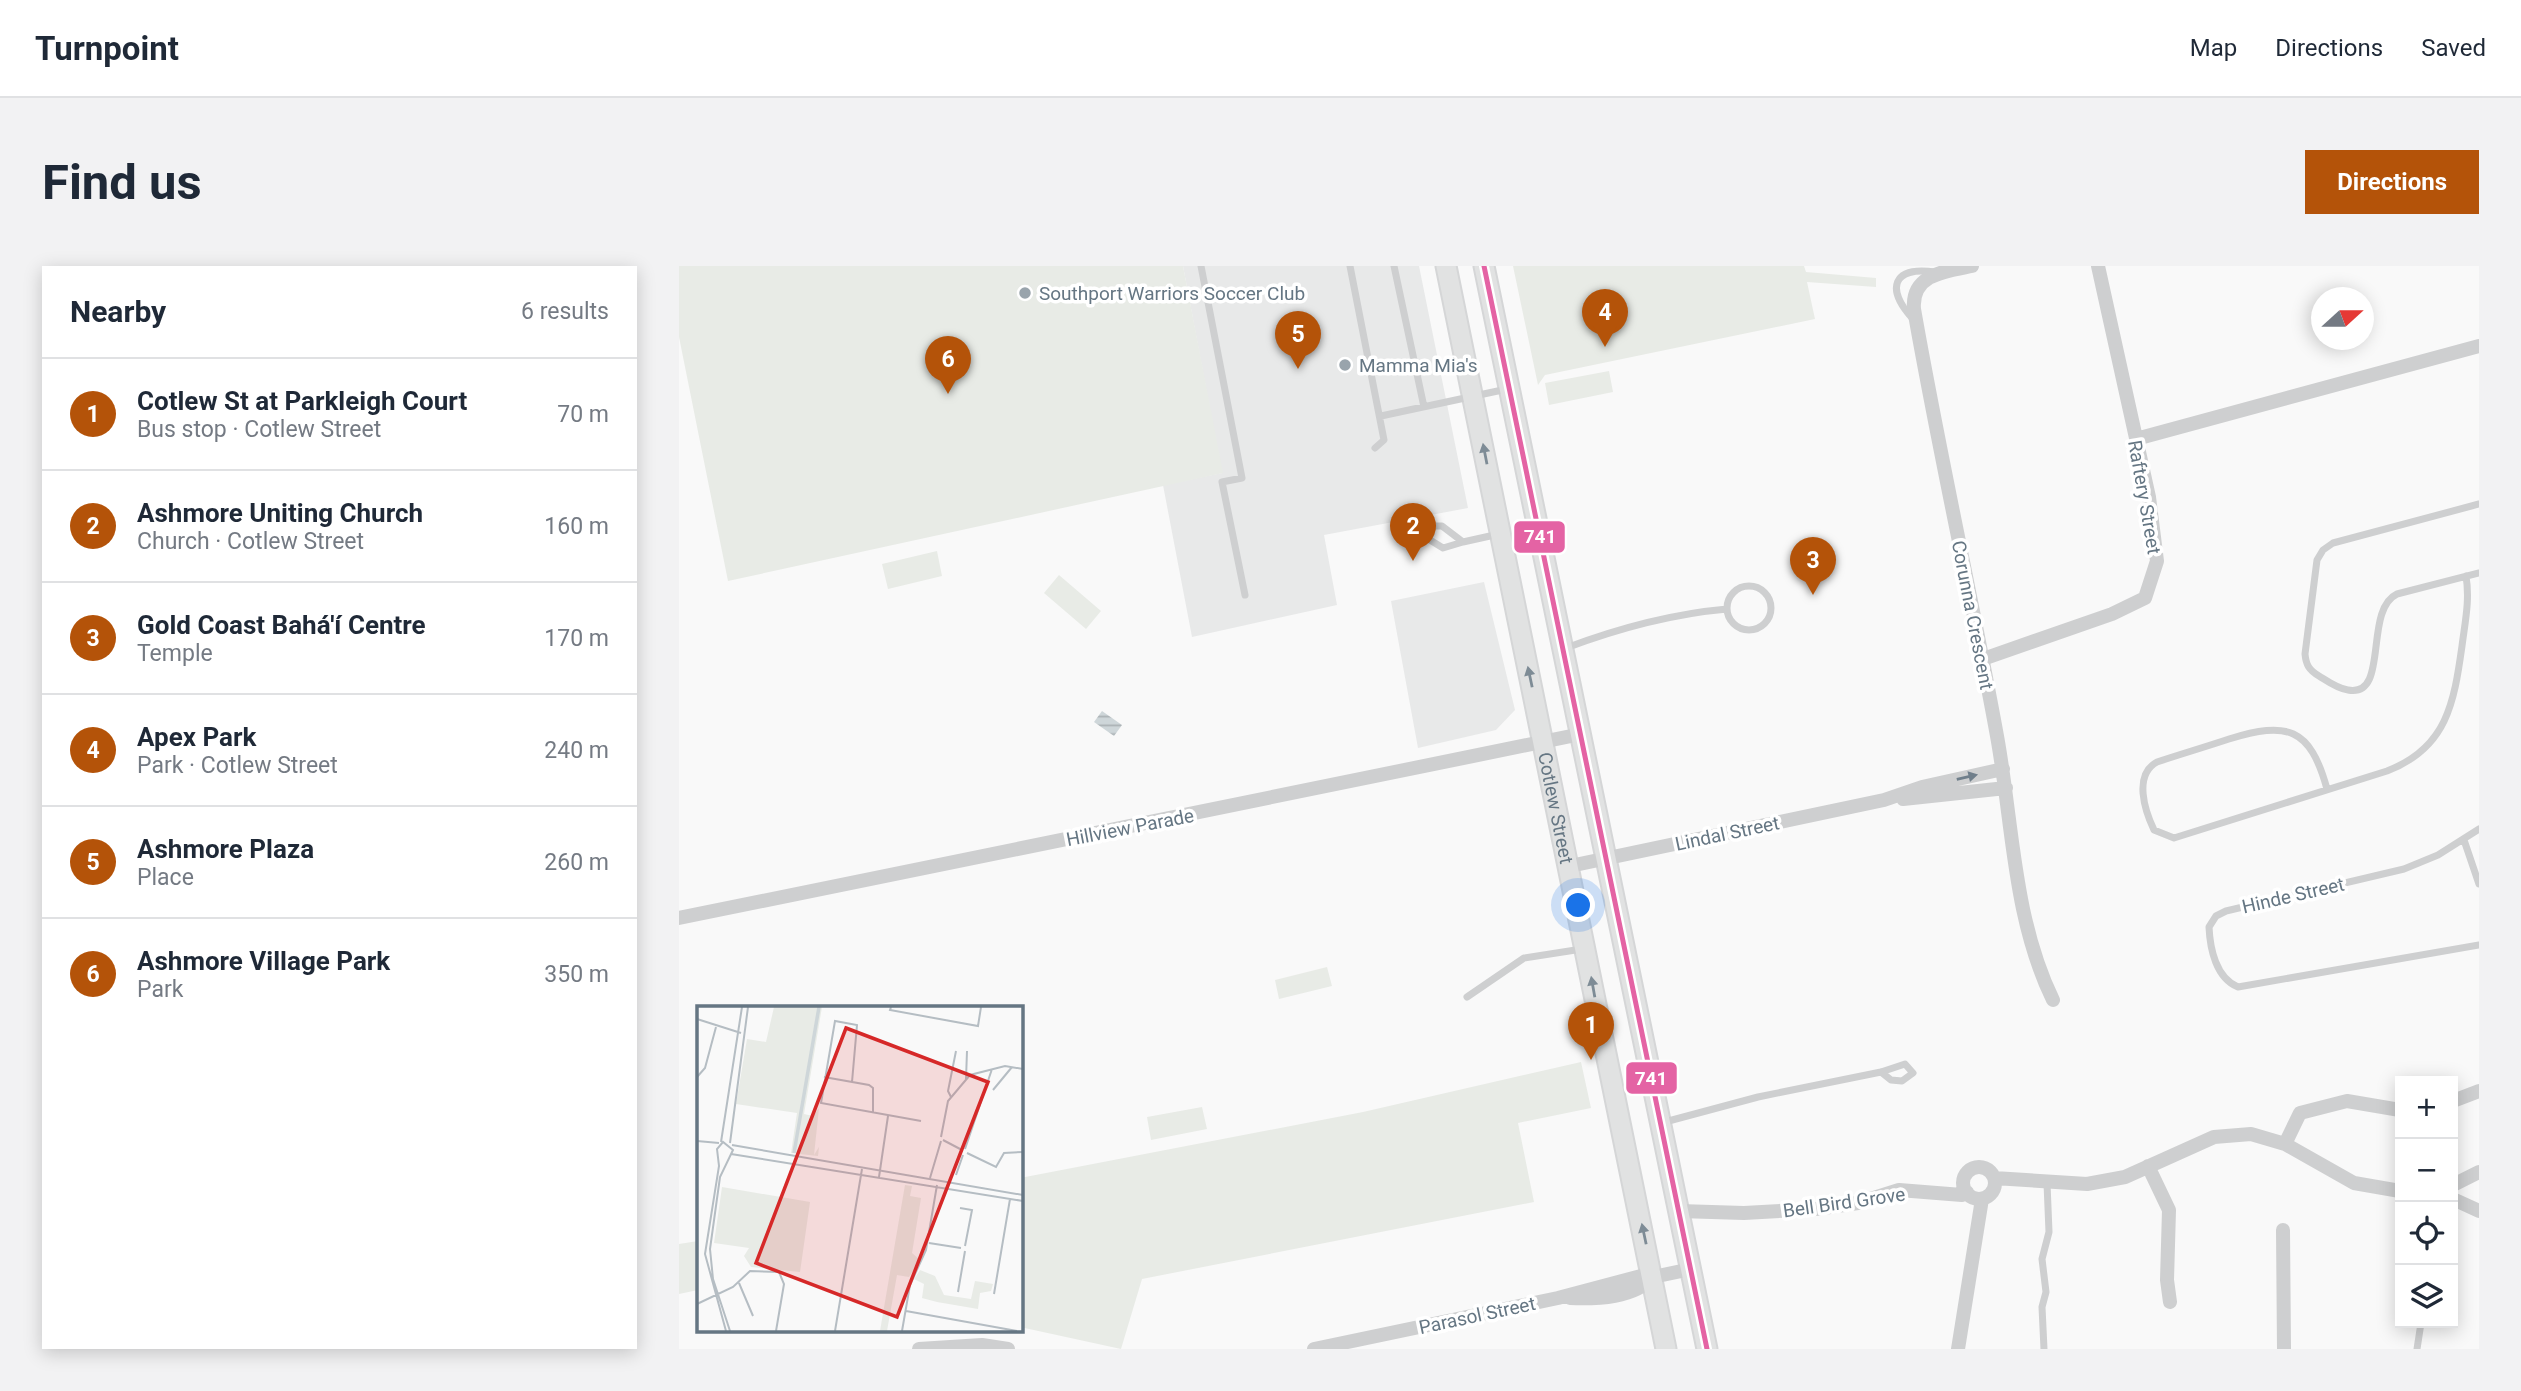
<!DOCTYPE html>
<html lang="en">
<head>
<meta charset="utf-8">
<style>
	body { margin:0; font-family:Roboto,sans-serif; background:#f2f2f3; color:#1f2937 }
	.controls { position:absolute; right:21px; bottom:21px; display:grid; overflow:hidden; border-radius:0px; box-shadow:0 4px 18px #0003 }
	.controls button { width:63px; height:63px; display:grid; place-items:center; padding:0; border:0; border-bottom:2px solid #e0e1e3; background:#fff; color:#1f2937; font:35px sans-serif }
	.compass { position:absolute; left:1632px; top:21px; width:63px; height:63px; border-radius:50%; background:#fff; box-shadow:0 4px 18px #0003; rotate:69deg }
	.you { position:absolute; left:900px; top:640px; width:24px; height:24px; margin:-18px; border:5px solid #fff; border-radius:50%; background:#1a73e8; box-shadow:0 0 0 10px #1a73e833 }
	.badge { display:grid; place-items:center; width:46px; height:46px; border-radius:50%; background:#b45309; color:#fff; font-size:23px; font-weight:700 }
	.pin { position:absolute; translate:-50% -58px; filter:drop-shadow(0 2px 4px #0008) }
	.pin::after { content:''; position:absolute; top:37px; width:24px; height:21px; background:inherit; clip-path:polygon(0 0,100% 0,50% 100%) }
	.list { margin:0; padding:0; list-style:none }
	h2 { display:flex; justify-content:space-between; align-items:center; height:91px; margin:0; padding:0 28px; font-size:30px }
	h2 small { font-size:23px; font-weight:400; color:#747a83 }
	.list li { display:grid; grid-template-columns:46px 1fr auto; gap:21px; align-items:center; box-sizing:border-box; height:112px; padding:0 28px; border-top:2px solid #e0e1e3 }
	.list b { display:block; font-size:26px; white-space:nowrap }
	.list p { margin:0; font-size:23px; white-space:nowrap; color:#747a83 }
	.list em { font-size:23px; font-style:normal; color:#747a83 }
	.icon { flex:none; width:38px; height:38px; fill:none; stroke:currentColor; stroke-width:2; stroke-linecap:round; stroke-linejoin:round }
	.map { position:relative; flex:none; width:1800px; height:1083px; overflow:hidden; border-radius:0px }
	header { display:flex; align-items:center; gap:42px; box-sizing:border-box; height:98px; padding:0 35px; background:#fff; border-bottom:2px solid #e0e1e3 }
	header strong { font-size:33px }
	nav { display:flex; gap:38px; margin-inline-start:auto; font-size:24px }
	.intro { display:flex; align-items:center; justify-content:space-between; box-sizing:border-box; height:168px; padding:0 42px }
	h1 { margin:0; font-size:49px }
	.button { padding:18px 32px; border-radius:0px; background:#b45309; color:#fff; font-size:24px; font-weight:700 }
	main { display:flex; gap:42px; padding:0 42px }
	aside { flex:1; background:#fff; border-radius:0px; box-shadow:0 4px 18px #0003 }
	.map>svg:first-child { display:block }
	.built { fill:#e8e9e9 }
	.green { fill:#e8ebe6 }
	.water { fill:url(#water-rules) }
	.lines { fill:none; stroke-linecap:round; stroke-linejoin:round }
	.secondary-casing { stroke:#d5d6d7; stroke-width:23 }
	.service { stroke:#cecfd0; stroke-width:7 }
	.minor { stroke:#cecfd0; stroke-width:14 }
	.secondary { stroke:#e1e2e2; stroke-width:19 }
	.bus-1-casing { stroke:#fff; stroke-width:10 }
	.bus-1 { stroke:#e463a4; stroke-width:5 }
	.oneway { fill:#7e8c96 }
	.oneway2 { fill:#707f8b }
	.poi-dot { fill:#99a4ac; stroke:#fff; stroke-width:2.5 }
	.labels { text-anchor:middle; stroke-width:7; stroke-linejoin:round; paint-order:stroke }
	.poi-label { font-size:19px; fill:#657683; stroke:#fff; text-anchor:start }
	.street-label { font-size:19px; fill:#657683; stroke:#fff }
	.inset-river { fill:none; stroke:#ced6d9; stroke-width:3.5 }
	.inset-road { fill:none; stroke:#b5bdc3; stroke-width:2 }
	.view { fill:#d62828; fill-opacity:0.15; stroke:#d62828; stroke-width:3.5 }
	.inset-edge { fill:none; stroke:#657683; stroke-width:3.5 }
	.line-badge { stroke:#fff; stroke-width:2.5 }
	.badge-label { font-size:19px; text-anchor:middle; font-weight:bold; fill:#fff }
</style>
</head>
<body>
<header>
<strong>Turnpoint</strong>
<nav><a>Map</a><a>Directions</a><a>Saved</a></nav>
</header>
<div class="intro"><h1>Find us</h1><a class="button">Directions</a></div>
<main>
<aside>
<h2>Nearby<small>6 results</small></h2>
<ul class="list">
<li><span class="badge">1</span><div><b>Cotlew St at Parkleigh Court</b><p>Bus stop · Cotlew Street</p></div><em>70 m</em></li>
<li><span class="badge">2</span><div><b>Ashmore Uniting Church</b><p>Church · Cotlew Street</p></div><em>160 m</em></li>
<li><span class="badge">3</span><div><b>Gold Coast Bahá'í Centre</b><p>Temple</p></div><em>170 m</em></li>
<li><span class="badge">4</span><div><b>Apex Park</b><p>Park · Cotlew Street</p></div><em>240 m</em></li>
<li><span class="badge">5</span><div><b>Ashmore Plaza</b><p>Place</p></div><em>260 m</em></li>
<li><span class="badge">6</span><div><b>Ashmore Village Park</b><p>Park</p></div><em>350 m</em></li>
</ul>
</aside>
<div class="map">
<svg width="1800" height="1083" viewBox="0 0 1800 1083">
	<defs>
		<pattern id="water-rules" width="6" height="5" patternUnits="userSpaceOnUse" patternTransform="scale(1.75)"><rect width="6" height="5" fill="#ced6d9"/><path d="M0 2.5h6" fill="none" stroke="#abb2b5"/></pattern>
	</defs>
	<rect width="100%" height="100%" fill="#f9f9f9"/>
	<path class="built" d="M 504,0 L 740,0 L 789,242 L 645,269 L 658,339 L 513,371 L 484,219 L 543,207 Z
		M 805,316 L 836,444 L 817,464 L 739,482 L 712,335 Z"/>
	<path class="green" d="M 0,0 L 504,0 L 544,207 L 49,315 L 0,71 Z
		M 834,0 L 1125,0 L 1127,6 L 1197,12 L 1197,21 L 1128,16 L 1136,53 L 866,109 L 859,119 Z
		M 930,105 L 934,126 L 870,139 L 866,117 Z
		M 258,285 L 263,310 L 209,323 L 203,298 Z
		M 380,309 L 422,345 L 407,363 L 365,327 Z
		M 648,701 L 653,720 L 600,733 L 596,714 Z
		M 902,796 L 912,842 L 839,857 L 855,936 L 463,1013 L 442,1083 L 341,1061 L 341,912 L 684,846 Z
		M 523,841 L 528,863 L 472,874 L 468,851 Z
		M 19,975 L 19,1024 L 0,1028 L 0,978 Z"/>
	<path class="water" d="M 423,445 L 443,459 L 435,470 L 415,456 Z"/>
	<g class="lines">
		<g class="secondary-casing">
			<g id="secondary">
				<path id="s1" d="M 767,0 L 987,1083"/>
				<path d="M 805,0 L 1028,1083"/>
			</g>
		</g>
		<path class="service" d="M 522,0 L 563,212 L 543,216 L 566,329
			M 671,0 L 705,174 L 696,182
			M 715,0 L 745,141
			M 1233,52 C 1207,23 1213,0 1256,6
			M 702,150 L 828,123
			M 1800,238 L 1654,277 L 1644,284 L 1638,294 L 1626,388 C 1627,399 1630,404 1640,410 C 1648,415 1659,423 1669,424 C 1711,432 1684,344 1718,328 L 1800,307
			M 750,266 L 755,260 L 763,260 L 784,276 L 820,268
			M 751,274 L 764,282 L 784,276
			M1048 342a22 22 0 1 1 44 0a22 22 0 1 1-44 0Z
			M 887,382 C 940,362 992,348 1048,343
			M 1648,523 C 1631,461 1608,455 1550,473 C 1526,481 1502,488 1478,496 C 1454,509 1466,545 1475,564 L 1495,572 L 1708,505 C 1768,482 1775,437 1783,380 C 1786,356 1791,334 1787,310
			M 1800,563 L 1759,589 L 1725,603 L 1547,645 L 1537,650 L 1530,661 C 1531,683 1537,712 1559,721 L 1800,679
			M 1785,574 L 1800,618
			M 788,731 L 845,692 L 903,683
			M 982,857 L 1079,831 L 1202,806 L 1226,798 L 1234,807 L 1223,815 L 1212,814 L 1202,806
			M 1365,1083 L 1363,1041 L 1367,1026 L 1363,993 L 1370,966 L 1368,917
			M 1738,1083 L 1742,1057"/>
		<path class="minor" d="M 1293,0 C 1267,5 1232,8 1235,43 C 1260,186 1292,327 1318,470 C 1334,558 1334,652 1374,734
			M 1457,173 L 1800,80
			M 1304,393 L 1433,348 L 1466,332 L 1478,295 L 1470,231 L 1419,0
			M 1224,533 L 1327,522
			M 891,600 L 1205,534 L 1243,521 L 1324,503
			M 0,652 L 902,468
			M 1774,835 L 1800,825
			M 1606,878 L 1621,847 L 1668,835 L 1721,844
			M 1469,900 L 1490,944 L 1488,1014 L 1491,1036
			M1284 917a16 16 0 1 1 32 0a16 16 0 1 1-32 0Z
			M 1315,912 L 1408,918 L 1446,911 L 1535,871 L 1572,868 L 1606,878 L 1675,917 L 1721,925
			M 1774,919 L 1800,906
			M 1774,933 L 1800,945
			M 1000,945 L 1065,947 L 1137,943 L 1179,937 L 1220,924 L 1283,929 L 1288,926
			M 1604,964 L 1605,1083
			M 891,1032 C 919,1033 955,1032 974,1011
			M 240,1083 L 303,1079 L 329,1083
			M 635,1083 L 879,1032 L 962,1010 L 974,1011 L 1012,1003
			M 1279,1083 L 1303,933"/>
		<use href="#secondary" class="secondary"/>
		<g class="bus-1-casing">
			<path id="bus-1" d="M 805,0 L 1028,1083"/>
		</g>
		<use href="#bus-1" class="bus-1"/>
	</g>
	<defs><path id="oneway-solid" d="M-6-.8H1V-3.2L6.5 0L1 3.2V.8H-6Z" transform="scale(1.75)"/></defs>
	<g class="oneway">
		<use href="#oneway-solid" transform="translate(806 188) rotate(-101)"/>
		<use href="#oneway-solid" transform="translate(851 411) rotate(-102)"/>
		<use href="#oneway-solid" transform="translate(914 721) rotate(-100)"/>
		<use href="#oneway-solid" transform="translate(965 968) rotate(-102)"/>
	</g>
	<use class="oneway2" href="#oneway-solid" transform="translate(1288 511) rotate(-13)"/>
	<g class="poi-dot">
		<circle cx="346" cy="27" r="7"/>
		<circle cx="666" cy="99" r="7"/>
	</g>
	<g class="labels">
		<g class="poi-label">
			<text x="360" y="34">Southport Warriors Soccer Club</text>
			<text x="680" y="106">Mamma Mia's</text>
		</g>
		<g class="street-label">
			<text transform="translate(1466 231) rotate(80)" y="7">Raftery Street</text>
			<text transform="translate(1294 349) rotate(79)" y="7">Corunna Crescent</text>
			<text dy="7" stroke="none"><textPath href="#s1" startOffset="553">Cotlew Street</textPath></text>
			<text transform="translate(451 561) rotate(-11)" y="7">Hillview Parade</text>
			<text transform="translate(1048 567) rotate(-12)" y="7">Lindal Street</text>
			<text transform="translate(1614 629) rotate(-13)" y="7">Hinde Street</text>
			<text transform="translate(1165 936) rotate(-8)" y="7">Bell Bird Grove</text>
			<text transform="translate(798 1049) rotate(-12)" y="7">Parasol Street</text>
		</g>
	</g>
	<g transform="translate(18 740)">
		<rect width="326" height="326" fill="#f9f9f9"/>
		<path d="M 77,1 L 125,1 L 107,108 L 116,110 L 122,102 L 117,149 L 122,141 L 121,150 L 94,147 L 100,107 L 39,98 L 50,33 L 69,36 ZM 208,179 L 215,180 L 213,190 L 224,192 L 215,247 L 223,254 L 212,271 L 200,269 L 190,325 L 183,325 ZM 25,181 L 113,196 L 103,266 L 54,261 L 47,250 L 52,242 L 17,237 ZM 223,264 L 238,270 L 247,289 L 274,293 L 278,275 L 296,278 L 294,285 L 283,287 L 281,303 L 240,296 L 225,292 L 227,278 L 217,273 Z" fill="#e8ebe6"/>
		<path class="inset-river" d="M 97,147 L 122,1"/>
		<path class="inset-road" d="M 194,1 L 193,4 L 281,20 L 284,1M 0,13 L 44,27M 0,71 L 8,62 L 19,21M 127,71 L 172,79 L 176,82 L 176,107M 269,73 L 270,45M 155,76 L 160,19 L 138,15 L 124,97 L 224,115M 296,84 L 315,61M 254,91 L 251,85 L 259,45M 244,131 L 251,95 L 273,69 L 308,60 L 326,63M 246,134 L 265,144M 0,135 L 22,137M 24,136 L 45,1M 33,137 L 51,1M 35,139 L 326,189M 268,143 L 295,63M 270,147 L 299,161 L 307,147 L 326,146M 34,148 L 326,195M 259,169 L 266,149M 182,171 L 191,110M 233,172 L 244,135M 263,202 L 275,204 L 268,240M 232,237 L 264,242M 42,277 L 56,310M 261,286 L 268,245M 297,288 L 313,193M 0,298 L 36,281 L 53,265 L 82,266 L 87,278 L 79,325M 209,305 L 320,325M 29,325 L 8,248 L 22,160 L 20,143 L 26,136 L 36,144 L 23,171 L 13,243 L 16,273 L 33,325M 138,325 L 165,163M 205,325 L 213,279 L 229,244 L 240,179"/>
		<path class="view" d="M 149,22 L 291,76 L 200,311 L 59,257 Z"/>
		<rect width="326" height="326" class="inset-edge"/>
	</g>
	<g class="line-badge">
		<rect x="834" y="254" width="53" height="34" rx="7" fill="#e463a4"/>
		<rect x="946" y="795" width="53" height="34" rx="7" fill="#e463a4"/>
	</g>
	<g class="badge-label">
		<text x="861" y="277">741</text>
		<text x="972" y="819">741</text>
	</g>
</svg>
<div class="controls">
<button>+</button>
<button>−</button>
<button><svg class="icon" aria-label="locate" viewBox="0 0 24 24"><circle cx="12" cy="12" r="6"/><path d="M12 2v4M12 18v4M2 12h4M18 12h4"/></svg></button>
<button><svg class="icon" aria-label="layers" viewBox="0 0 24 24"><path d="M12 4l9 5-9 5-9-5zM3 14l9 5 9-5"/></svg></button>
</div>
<svg class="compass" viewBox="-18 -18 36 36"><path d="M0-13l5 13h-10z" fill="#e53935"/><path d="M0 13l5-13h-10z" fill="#747a83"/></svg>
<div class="you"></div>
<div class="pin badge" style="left:912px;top:794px">1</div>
<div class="pin badge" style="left:734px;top:295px">2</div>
<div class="pin badge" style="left:1134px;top:329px">3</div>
<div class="pin badge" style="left:926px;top:81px">4</div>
<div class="pin badge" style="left:619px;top:103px">5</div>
<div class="pin badge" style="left:269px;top:128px">6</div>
</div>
</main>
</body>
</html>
